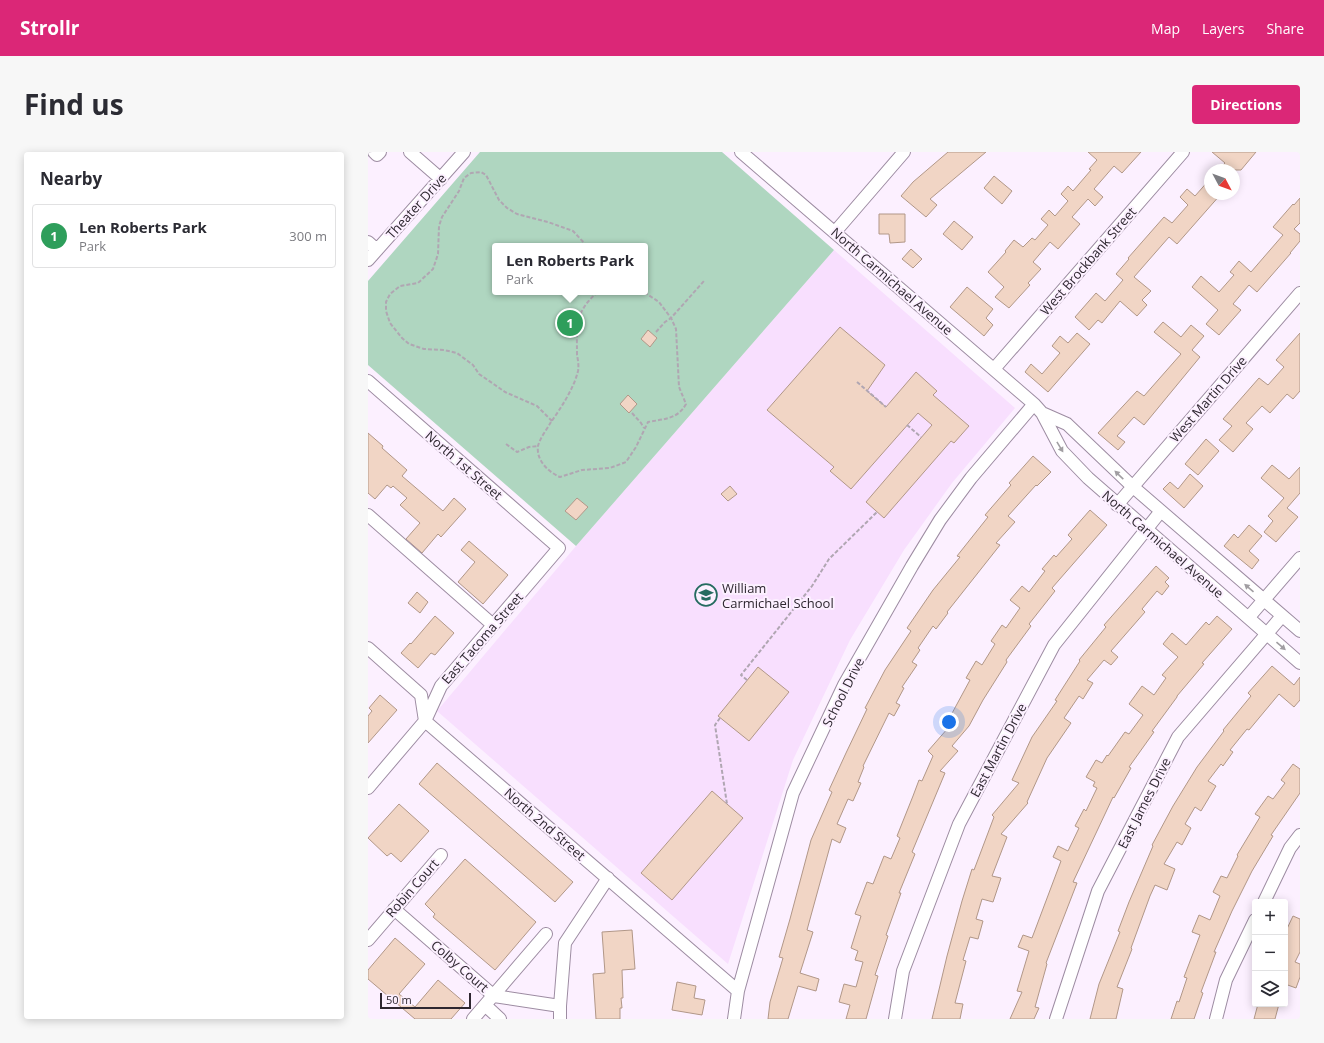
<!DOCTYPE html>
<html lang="en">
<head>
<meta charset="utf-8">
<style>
	body { margin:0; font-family:"Open Sans",sans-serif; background:#f7f7f7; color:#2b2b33 }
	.controls { position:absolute; right:12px; bottom:12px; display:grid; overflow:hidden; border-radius:4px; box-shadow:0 2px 10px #0003 }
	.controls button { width:36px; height:36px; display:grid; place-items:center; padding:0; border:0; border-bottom:1px solid #e1e1e2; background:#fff; color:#2b2b33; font:20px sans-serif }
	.compass { position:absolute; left:836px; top:12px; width:36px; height:36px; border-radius:50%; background:#fff; box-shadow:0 2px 10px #0003; rotate:131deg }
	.scale { position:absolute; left:12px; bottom:10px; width:91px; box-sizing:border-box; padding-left:4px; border:2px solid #2e2730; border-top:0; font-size:11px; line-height:14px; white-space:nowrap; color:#2e2730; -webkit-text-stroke:3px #fcf0ff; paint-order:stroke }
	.you { position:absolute; left:581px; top:570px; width:14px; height:14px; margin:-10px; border:3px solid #fff; border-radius:50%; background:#1a73e8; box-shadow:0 0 0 6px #1a73e833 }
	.badge { display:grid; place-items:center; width:26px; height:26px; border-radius:50%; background:#db2777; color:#fff; font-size:13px; font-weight:700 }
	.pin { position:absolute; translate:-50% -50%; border:2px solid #fff; box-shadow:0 1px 4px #0006 }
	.popup { position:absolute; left:124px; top:91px; width:156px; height:52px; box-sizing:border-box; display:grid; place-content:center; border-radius:4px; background:#fff; filter:drop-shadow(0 1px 3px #0005); font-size:13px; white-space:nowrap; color:#7c7c81 }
	.popup b { font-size:15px; color:#2b2b33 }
	.popup::after { content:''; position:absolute; left:50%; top:100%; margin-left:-8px; border:8px solid transparent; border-top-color:#fff }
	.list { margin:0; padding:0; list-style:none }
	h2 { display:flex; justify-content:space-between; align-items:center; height:52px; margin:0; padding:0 16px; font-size:17px }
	h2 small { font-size:13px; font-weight:400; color:#7c7c81 }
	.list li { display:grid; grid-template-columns:26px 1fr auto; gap:12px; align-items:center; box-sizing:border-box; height:64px; margin:0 8px 8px; padding:0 8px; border:1px solid #e1e1e2; border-radius:4px }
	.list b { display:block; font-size:15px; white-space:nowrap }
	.list p { margin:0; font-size:13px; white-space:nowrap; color:#7c7c81 }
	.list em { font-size:13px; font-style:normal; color:#7c7c81 }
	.icon { flex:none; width:22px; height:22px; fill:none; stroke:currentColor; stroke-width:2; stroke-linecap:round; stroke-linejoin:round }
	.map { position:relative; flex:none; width:932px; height:867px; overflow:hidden; border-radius:4px }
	header { display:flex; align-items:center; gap:24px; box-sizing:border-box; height:56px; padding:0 20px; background:#db2777; color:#fff }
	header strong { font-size:19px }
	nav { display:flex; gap:22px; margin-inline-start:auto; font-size:14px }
	.intro { display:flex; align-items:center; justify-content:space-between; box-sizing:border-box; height:96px; padding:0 24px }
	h1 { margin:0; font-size:28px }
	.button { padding:10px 18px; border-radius:4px; background:#db2777; color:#fff; font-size:14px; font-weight:700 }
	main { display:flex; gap:24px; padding:0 24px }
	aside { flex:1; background:#fff; border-radius:4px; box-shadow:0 2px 10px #0003 }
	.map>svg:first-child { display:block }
	.built { fill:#f8dffe }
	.park { fill:#afd6c0; fill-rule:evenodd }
	.building { fill:#f1d5c5; stroke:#b19788 }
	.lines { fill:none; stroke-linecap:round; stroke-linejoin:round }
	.minor-casing { stroke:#9d8ca2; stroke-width:14 }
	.path { stroke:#b0a6b2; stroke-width:2; stroke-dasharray:4 2; stroke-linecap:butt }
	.minor { stroke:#fff; stroke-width:12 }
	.oneway { fill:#a19ea2 }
	.labels { text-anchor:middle; stroke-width:4; stroke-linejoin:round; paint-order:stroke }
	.street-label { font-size:13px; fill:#2e2730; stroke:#fcf0ff }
	.poi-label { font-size:13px; fill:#2e2730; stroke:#fcf0ff; text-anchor:start }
</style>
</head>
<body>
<header>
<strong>Strollr</strong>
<nav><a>Map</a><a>Layers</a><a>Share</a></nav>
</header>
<div class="intro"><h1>Find us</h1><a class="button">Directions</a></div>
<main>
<aside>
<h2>Nearby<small></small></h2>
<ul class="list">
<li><span class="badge" style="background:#2e9e5b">1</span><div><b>Len Roberts Park</b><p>Park</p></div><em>300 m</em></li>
</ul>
</aside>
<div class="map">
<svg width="932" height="867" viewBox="0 0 932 867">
	<rect width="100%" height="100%" fill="#fcf0ff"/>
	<path class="built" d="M 466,98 L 647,256 L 584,331 L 536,398 L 482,488 L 425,608 L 360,812 L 69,559 L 208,394 Z"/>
	<path class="park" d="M 112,0 L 354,0 L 466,98 L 208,394 L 0,213 L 0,129 ZM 127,94 L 277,94 L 277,140 L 127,140 Z"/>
	<path class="building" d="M 580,0 L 618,0 L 562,47 L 569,53 L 558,65 L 533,44 L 545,30 Z
		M 720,0 L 773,0 L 754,21 L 746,14 L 726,37 L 735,45 L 727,54 L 720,47 L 704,65 L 712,72 L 690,97 L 682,90 L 665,110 L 673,117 L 660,131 L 662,133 L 641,156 L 627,145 L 636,135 L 620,120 L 638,100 L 637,99 L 646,88 L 655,95 L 664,86 L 667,88 L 680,73 L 673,67 L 681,58 L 687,64 L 700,49 L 693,42 L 700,34 L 705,39 L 723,18 L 721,17 L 729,8 Z
		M 844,0 L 888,0 L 873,18 L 851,18 L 857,11 Z
		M 626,24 L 644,39 L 634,52 L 616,36 Z
		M 842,27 L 842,42 L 853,42 L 809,92 L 801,85 L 766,125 L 783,139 L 774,148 L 779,153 L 769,164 L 752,149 L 734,171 L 730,168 L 721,178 L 707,165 L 728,141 L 737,149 L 755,128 L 748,122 L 761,107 L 760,106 L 796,65 L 804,71 L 820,53 L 812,45 L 819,37 L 827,44 Z
		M 932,46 L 932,71 L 926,77 L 932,82 L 932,89 L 922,101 L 923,101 L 889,140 L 881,133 L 865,152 L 873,158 L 851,183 L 838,172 L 850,158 L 824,135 L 833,124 L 851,140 L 866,123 L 862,120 L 871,109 L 883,120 L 915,83 L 905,75 L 925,52 L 926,53 Z
		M 511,62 L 537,62 L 537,90 L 522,91 L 521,82 L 511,82 Z
		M 586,69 L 605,85 L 594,98 L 575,82 Z
		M 543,97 L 554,107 L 545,116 L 534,107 Z
		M 599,135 L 625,157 L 618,166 L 625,173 L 616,184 L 582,155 Z
		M 795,170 L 813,185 L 823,173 L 836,184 L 824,198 L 832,205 L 776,273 L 766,265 L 749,284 L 757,290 L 750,298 L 730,281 L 769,239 L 776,244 L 813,202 L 786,180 Z
		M 472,175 L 517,213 L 499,239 L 518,255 L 548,220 L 569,239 L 565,243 L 601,274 L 586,291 L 583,289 L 516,366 L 498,350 L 564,273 L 550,261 L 483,337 L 462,319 L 466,315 L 399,258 Z
		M 280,178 L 289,186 L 282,195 L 273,187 Z
		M 709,181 L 722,192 L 680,240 L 657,220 L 663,212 L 674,222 L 692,201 L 684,194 L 692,184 L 700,191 Z
		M 932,181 L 932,239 L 925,247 L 919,242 L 902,261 L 894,254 L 878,271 L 885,277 L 865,300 L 851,288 L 864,274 L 855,267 L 891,226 L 900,233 L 916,215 L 908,208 Z
		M 260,243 L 269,252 L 261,261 L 252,252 Z
		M 0,281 L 15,294 L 14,296 L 39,318 L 34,324 L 75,359 L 86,346 L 98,357 L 73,385 L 70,382 L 54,401 L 38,387 L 52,371 L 32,353 L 39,346 L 25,334 L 23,336 L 19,333 L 7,347 L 0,341 Z
		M 838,287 L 851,299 L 830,323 L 817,312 Z
		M 665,304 L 683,320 L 669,334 L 668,333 L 640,364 L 647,370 L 628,391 L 632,393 L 579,460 L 580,461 L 568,477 L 565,474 L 550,496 L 552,498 L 544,510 L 549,513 L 534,535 L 536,536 L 528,551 L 532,553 L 526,564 L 521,561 L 495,614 L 496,615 L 490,630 L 493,631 L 485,649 L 480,647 L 469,672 L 478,676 L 472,691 L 464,687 L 439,778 L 445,780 L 432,821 L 451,827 L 448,839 L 430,834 L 420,867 L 400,867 L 402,850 L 415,806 L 411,805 L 422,767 L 443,688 L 464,640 L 461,638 L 478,601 L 499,557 L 497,556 L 517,518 L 543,479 L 539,476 L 565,438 L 592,405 L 589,404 L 620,365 L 617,363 L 643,333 L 641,331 Z
		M 904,313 L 921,327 L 932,315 L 932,341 L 919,356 L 930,365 L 908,390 L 896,380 L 905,369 L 900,364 L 916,346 L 893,326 Z
		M 822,322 L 835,334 L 816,356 L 795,337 L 802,330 L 810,337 Z
		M 362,334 L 369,342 L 360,349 L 353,342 Z
		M 209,346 L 220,355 L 208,368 L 197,359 Z
		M 722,358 L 739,373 L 684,436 L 687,439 L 661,472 L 663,474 L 638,508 L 639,510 L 615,548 L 601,574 L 584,594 L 590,599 L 572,619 L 577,621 L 544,700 L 547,702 L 531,741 L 533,741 L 518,783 L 520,784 L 507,823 L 510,824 L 498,867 L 478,867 L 482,853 L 471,850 L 476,832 L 488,835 L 495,810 L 487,808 L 490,799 L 483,796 L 493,764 L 487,762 L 499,730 L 505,732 L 516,704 L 523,707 L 532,686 L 529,684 L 545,644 L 551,628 L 554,629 L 565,604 L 560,599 L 587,568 L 582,565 L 602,528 L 598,526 L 608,509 L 614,513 L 627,492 L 623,489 L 634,473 L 638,476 L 652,456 L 642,448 L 654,434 L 661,440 L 677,419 L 674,417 L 686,403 L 688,405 L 704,387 L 700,383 Z
		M 881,373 L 894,384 L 881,399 L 891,408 L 884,417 L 856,394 L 866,382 L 870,386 Z
		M 101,389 L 140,423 L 115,452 L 90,430 L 107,410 L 93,398 Z
		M 788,414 L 801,426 L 797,430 L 801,434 L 794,443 L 789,439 L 774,457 L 777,460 L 743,499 L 750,505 L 743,513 L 736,508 L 719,528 L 725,531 L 715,547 L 711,544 L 696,566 L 703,571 L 679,606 L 659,650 L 660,651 L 633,682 L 639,685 L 624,724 L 633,726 L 625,750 L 614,747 L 608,767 L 615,769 L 610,787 L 602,785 L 595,808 L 598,809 L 587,851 L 595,852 L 592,867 L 564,867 L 579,804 L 594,749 L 604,717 L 606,718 L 626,665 L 624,663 L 651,631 L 644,628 L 664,585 L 689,549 L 687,548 L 712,509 L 711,508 L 738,475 L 736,473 Z
		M 49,440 L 60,450 L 52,461 L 40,451 Z
		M 67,464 L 86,481 L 67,503 L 63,501 L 50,516 L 33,501 L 42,491 L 43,492 Z
		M 849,464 L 864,477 L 834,511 L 836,512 L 809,544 L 809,545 L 784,579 L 786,580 L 761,615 L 763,616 L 746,646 L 745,645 L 705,730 L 709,731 L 678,811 L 679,812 L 667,855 L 671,856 L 666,867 L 642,867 L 654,840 L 649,839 L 661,799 L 650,795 L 655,783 L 664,786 L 693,709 L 685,705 L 690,694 L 700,699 L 711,676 L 707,674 L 716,657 L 718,659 L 729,636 L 725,634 L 727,630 L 718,625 L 728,608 L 734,611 L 739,603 L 740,604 L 757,580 L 761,582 L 775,563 L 761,552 L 774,534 L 786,543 L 798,526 L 794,523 L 810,505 L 795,492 L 804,481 L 818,493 L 838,470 L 841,473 Z
		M 904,514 L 926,533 L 932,525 L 932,548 L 926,555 L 911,542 L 881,578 L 879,577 L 862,598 L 865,600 L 855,614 L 853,612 L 840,629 L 848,634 L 833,659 L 827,655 L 817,672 L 823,676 L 814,693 L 809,690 L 796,712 L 807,717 L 799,738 L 787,733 L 782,744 L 763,796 L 764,797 L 749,835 L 755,837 L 748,867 L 722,867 L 731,832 L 752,780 L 750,779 L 761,750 L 785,694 L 784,693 L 805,654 L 829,615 L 856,579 L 855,578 L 883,544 L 880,541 Z
		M 390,515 L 421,540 L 381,589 L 350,564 Z
		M 12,543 L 29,558 L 0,591 L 0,564 L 4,559 L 1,556 Z
		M 69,611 L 205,730 L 187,750 L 51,632 Z
		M 925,612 L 932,617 L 932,641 L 903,683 L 905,684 L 884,719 L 864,759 L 846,800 L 848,800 L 833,840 L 835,841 L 826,867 L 803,867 L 809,849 L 811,850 L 819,826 L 816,825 L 832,783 L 824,780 L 831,763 L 842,768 L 852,744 L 845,740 L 853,724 L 859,726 L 870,704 L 869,703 L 892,665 L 887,662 L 900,644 L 905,647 L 917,631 L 913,628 Z
		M 344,639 L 375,666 L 304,748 L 273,721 Z
		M 31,652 L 61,679 L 33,710 L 23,701 L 19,704 L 0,686 Z
		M 97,707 L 168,770 L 127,818 L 65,765 L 67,762 L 57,752 Z
		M 925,764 L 932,767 L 932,800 L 927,810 L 932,812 L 932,825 L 928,836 L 917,832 L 917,781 Z
		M 264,778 L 267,817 L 254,818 L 255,846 L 253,846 L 254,856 L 252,856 L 252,867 L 228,867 L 225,822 L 237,821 L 234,780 Z
		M 27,786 L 57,812 L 31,842 L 47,855 L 70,828 L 97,851 L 83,867 L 47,867 L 0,827 L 0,818 Z
		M 309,830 L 328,834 L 326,846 L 337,848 L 334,863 L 304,858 Z
		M 890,852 L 911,852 L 907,867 L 886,867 Z"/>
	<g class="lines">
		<g class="minor-casing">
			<path id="minor" d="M 6,0 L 9,3 L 12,0
				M 42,0 L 73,27
				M 373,0 L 666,252 L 674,261 L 694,299 L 720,326 L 932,511
				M 467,80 L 536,0
				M 0,90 L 9,98
				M 0,108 L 96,0
				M 626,217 L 815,0
				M 0,229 L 191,396 L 73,534 L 57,569 L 0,636
				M 674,261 L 699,272 L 764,334 L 932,479
				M 749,353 L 932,141
				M 0,363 L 125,473
				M 881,465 L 932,406
				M 0,496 L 53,543 L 57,569 L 370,839
				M 896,750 L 922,696 L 932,683
				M 26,757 L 126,844 L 192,854
				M 0,788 L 73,703
				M 118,854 L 132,867
				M 105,867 L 178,782
				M 192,867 L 192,854 L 197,791 L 240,726
				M 366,867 L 370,839 L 425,641 L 476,533 L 544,414 L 572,368 L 603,326 L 666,252
				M 527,867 L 535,819 L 591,672 L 686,493 L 793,359
				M 688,867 L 730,739 L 810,585 L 914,464
				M 848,867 L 858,828 L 887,768"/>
		</g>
		<path class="path" d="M 230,140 C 206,160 209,175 209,203 C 210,208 211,214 210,219 C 206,236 193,256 183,270 C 179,277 172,286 170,294 C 168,308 180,320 192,325 L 214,318 L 242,316 L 258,310 L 268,295 L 280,270 C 296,267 310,267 318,252 L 311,235 L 308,177 L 303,166 L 291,150 L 276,140
			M 288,180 L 297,170 L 303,166 L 336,129
			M 489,230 L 518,255
			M 264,261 L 273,271 L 276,276
			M 184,269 L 169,254 L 137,240 L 127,233 L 111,222 L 105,213 L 89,201 L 76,198 L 56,197 L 41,192 L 34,186 L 22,171 L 18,159 L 18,150 L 22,142 L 32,134 L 50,131 L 65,117 L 70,102 L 71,74 L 74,65 L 91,39 L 96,26 L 103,21 L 113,20 L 118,23 L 131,48 L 139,56 L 149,62 L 180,70 L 205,79 L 219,94
			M 539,273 L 553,285
			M 138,292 L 149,300 L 161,295 L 170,294
			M 379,528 L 373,523 L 444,434 L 461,407 L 509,360
			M 352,566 L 347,573 L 359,652"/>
		<use href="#minor" class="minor"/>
	</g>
	<defs><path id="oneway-solid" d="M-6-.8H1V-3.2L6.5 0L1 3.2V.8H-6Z"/></defs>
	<g class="oneway">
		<use href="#oneway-solid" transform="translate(692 295) rotate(59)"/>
		<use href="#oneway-solid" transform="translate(751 323) rotate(-136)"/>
		<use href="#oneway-solid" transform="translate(881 436) rotate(-139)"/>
		<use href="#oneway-solid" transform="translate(913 494) rotate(41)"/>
	</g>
	<defs>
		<g id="school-ring" transform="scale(1.15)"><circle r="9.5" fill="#fcf0ff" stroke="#256b60" stroke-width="1.5"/><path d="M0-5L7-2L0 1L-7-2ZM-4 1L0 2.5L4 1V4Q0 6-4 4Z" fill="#256b60"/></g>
	</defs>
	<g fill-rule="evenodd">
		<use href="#school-ring" x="338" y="443"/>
	</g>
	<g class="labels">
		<g class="street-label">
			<text transform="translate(48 54) rotate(-48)" y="5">Theater Drive</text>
			<text transform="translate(720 109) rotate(-49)" y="5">West Brockbank Street</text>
			<text transform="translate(524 129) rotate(41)" y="5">North Carmichael Avenue</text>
			<text transform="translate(840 247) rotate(-49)" y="5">West Martin Drive</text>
			<text transform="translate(96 313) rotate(41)" y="5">North 1st Street</text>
			<text transform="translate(795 392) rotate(41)" y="5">North Carmichael Avenue</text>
			<text transform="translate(114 486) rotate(-49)" y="5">East Tacoma Street</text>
			<text transform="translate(475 540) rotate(-63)" y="5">School Drive</text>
			<text transform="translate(630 598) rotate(-62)" y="5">East Martin Drive</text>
			<text transform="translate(776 651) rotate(-63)" y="5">East James Drive</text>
			<text transform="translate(177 672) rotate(41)" y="5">North 2nd Street</text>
			<text transform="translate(44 736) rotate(-49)" y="5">Robin Court</text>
			<text transform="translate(92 814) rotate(41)" y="5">Colby Court</text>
		</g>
		<g class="poi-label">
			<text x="354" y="441">William<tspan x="354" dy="15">Carmichael School</tspan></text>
		</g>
	</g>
</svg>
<div class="controls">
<button>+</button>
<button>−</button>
<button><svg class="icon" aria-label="layers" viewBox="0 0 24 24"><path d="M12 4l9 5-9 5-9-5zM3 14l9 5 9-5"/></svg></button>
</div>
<svg class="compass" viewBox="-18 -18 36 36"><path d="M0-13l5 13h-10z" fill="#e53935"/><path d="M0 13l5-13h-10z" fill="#7c7c81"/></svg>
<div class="scale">50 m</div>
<div class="you"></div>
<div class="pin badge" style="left:202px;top:171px;background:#2e9e5b">1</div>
<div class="popup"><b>Len Roberts Park</b>Park</div>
</div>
</main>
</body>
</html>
